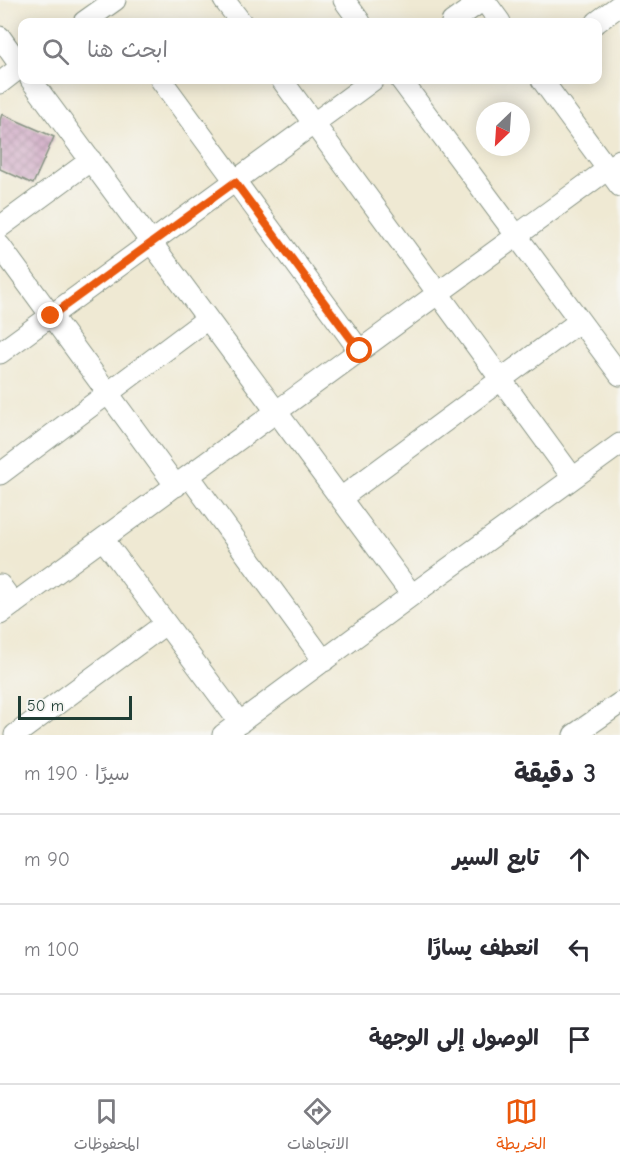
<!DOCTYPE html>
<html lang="ar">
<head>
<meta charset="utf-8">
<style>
	body { margin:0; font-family:"Comic Neue","Playpen Sans Arabic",sans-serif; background:#f2f2f3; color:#2b2b33; direction:rtl }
	.compass { position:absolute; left:476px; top:102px; width:54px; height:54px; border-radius:50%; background:#fff; box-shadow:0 3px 15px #0003; rotate:205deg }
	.scale { position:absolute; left:18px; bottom:15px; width:114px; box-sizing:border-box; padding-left:6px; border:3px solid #1f3d34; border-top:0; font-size:16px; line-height:21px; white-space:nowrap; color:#1f3d34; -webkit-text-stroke:4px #f6f6f2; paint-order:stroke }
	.stop { position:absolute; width:18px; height:18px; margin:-14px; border:4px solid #ea580c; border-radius:50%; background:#fff }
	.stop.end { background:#ea580c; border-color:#fff; box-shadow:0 2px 6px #0008 }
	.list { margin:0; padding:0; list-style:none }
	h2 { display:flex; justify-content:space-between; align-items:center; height:78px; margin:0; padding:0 24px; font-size:26px }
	h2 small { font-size:20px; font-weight:400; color:#7c7c81 }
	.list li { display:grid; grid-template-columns:39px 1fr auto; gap:18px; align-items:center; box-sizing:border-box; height:90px; padding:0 24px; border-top:2px solid #e1e1e2 }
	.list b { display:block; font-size:22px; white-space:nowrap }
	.list em { font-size:20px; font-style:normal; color:#7c7c81 }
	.icon { flex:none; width:33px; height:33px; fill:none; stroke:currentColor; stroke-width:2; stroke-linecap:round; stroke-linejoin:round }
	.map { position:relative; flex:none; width:620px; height:735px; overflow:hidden; direction:ltr }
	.search { position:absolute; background:#fff; box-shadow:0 3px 15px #0003; left:18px; right:18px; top:18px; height:66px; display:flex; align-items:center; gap:15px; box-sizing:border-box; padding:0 21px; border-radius:12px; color:#7c7c81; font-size:22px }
	.sheet { height:348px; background:#fff }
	nav { display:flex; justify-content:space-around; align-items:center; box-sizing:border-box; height:84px; border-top:2px solid #e1e1e2; background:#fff; font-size:16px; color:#7c7c81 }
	nav a { display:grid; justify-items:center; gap:3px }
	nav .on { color:#ea580c }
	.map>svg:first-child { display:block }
	.building { fill:url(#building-cross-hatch) }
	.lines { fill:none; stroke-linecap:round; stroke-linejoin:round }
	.minor-casing { stroke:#879384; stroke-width:23 }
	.minor { stroke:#fff; stroke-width:21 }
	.route { stroke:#ea580c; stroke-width:8 }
</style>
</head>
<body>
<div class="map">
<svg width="620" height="735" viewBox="0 0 620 735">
	<defs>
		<pattern id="building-cross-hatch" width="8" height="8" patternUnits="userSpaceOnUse" patternTransform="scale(1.5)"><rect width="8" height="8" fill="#cea5c2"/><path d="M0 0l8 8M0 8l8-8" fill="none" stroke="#a7889e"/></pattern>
	</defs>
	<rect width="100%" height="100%" fill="#f6f6f2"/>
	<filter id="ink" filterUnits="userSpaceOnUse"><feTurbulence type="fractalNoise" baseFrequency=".0167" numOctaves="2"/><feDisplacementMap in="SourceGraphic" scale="12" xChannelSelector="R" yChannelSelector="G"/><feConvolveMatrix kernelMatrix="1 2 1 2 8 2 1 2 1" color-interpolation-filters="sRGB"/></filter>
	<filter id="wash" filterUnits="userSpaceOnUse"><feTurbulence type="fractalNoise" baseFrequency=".008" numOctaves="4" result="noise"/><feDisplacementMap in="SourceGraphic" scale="24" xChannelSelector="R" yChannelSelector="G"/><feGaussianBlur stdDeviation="1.35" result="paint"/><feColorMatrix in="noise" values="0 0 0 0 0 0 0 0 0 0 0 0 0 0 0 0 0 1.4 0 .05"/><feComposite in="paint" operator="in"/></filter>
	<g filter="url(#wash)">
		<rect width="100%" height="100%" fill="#efe9d3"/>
		<g id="blocks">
			<path class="building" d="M 2,114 L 54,137 L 33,184 L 0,169 L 0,120 Z"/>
		</g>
	</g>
	<g filter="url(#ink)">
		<use href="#blocks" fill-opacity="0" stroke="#879384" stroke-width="1.5"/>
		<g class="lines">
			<g class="minor-casing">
				<path id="minor" d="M 224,0 L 241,22
					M 344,0 L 360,22
					M 484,0 L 500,22
					M 84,22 L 115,0
					M 452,22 L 483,0
					M 597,22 L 620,5
					M 0,37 L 22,68
					M 31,80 L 412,595
					M 161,80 L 360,351
					M 282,80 L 573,478
					M 401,80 L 620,375
					M 542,80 L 620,186
					M 0,83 L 22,66
					M 0,227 L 91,160
					M 0,246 L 176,486
					M 0,353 L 373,80
					M 0,474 L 207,319
					M 189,476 L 324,661
					M 341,498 L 580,321
					M 103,539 L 240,723
					M 0,585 L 14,604
					M 0,614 L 620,160
					M 15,735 L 165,624
					M 223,735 L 412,595 L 620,444
					M 574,735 L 620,703"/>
			</g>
			<use href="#minor" class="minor"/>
		</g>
	</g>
	<g class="lines" filter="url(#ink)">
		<path class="route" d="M 51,316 L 235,182 L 360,351"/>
	</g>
</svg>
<svg class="compass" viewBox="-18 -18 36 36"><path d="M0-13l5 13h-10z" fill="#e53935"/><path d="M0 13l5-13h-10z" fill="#7c7c81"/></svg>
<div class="scale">50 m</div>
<div class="stop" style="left:360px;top:351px"></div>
<div class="stop end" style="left:51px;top:316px"></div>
<div class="search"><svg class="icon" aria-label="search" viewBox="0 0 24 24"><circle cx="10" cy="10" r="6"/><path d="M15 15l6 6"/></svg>ابحث هنا</div>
</div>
<section class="sheet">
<h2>3 دقيقة<small>سيرًا · 190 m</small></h2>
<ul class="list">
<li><svg class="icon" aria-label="ahead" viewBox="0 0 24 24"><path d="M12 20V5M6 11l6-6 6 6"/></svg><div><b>تابع السير</b></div><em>90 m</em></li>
<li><svg class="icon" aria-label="left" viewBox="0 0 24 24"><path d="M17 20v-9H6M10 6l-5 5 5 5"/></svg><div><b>انعطف يسارًا</b></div><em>100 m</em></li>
<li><svg class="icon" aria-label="arrive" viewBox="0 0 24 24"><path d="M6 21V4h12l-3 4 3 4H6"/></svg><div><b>الوصول إلى الوجهة</b></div></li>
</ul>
</section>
<nav>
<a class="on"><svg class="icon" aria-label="map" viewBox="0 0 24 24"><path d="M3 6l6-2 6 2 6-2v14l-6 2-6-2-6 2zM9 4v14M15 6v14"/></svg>الخريطة</a>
<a><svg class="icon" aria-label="directions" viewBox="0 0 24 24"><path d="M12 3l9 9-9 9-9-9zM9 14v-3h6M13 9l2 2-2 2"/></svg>الاتجاهات</a>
<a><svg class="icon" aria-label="saved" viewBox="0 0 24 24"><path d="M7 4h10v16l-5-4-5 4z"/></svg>المحفوظات</a>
</nav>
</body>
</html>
